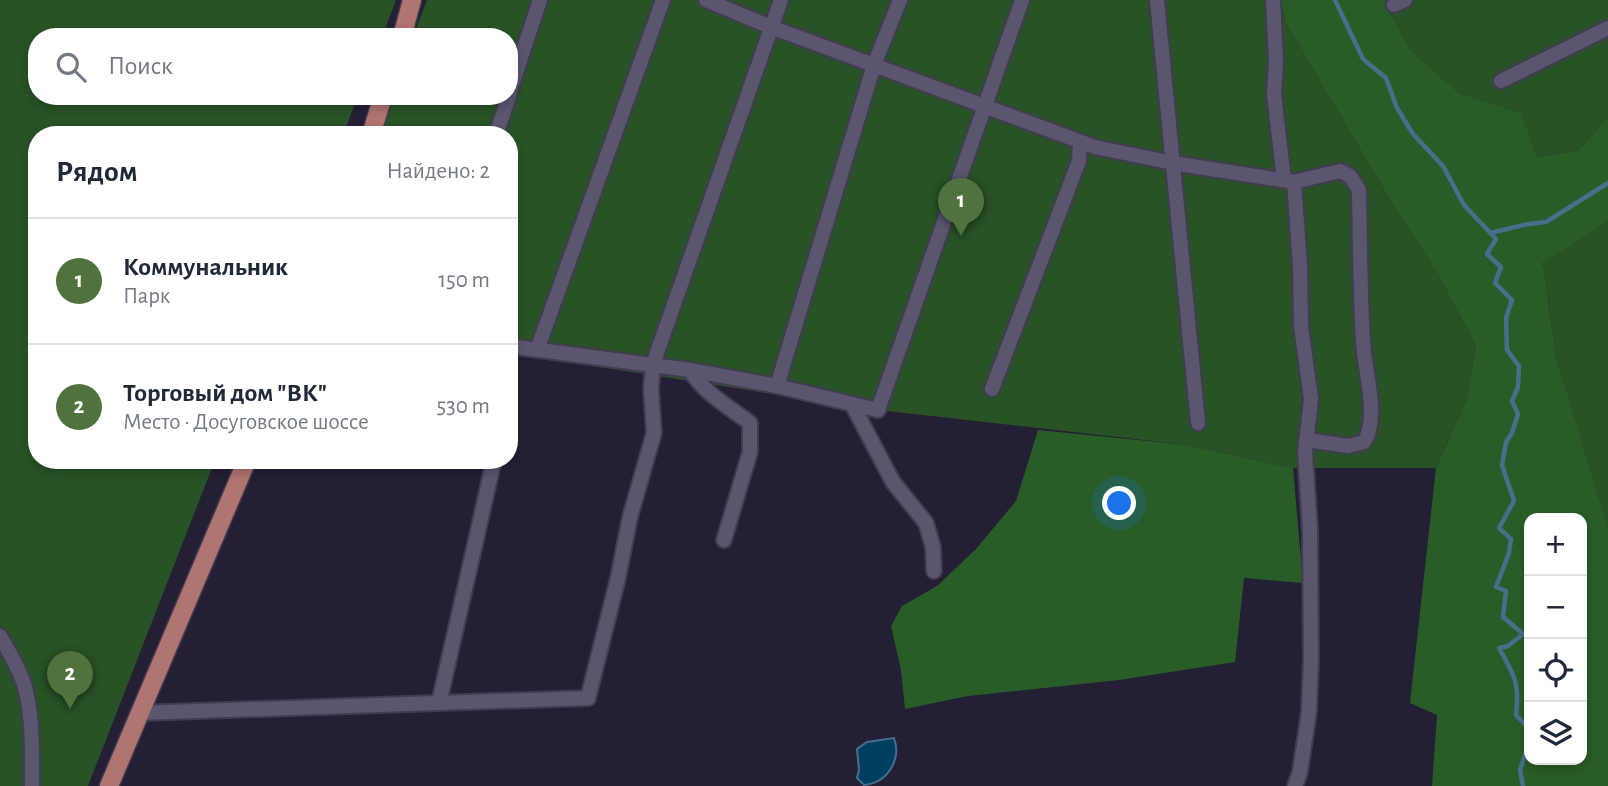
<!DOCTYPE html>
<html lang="ru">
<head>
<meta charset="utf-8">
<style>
	body { margin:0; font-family:"Alegreya Sans",sans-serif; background:#f6f6f7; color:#1f2937 }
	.controls { position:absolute; right:21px; bottom:21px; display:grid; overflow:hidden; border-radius:14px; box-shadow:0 4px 10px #0003 }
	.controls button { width:63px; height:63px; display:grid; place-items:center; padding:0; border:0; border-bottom:2px solid #e0e1e3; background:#fff; color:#1f2937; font:35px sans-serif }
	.you { position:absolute; left:1120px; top:504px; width:24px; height:24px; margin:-18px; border:5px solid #fff; border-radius:50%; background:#1a73e8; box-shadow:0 0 0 10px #1a73e833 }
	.badge { display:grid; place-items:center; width:46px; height:46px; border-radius:50%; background:#50733d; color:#fff; font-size:23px; font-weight:700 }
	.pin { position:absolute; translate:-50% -58px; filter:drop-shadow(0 2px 4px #0008) }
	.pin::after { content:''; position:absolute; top:37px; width:24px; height:21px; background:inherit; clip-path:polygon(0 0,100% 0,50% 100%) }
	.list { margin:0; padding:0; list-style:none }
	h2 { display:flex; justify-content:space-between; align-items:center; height:91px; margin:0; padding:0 28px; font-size:30px }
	h2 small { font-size:23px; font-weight:400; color:#747a83 }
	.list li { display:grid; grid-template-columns:46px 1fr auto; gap:21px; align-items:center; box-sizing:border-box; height:126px; padding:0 28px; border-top:2px solid #e0e1e3 }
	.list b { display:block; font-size:26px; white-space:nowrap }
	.list p { margin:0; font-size:23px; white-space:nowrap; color:#747a83 }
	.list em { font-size:23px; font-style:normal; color:#747a83 }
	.icon { flex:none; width:38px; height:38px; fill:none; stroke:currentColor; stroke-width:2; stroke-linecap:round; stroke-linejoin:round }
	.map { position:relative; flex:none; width:1608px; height:786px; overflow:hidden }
	.search { position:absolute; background:#fff; box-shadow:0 4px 10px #0003; left:28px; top:28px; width:490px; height:77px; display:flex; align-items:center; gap:18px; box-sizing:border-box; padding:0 24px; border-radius:28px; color:#747a83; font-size:26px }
	.panel { position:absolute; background:#fff; box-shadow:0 4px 10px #0003; left:28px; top:126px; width:490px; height:343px; border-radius:28px }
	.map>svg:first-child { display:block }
	.green { fill:#285326 }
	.forest { fill:#295d27; fill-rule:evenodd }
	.water { fill:#003f61; stroke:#45708c; stroke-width:2 }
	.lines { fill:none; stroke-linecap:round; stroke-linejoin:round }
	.stream { stroke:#45708c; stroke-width:4.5 }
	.minor-casing { stroke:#423c50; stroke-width:18 }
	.major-casing { stroke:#423c50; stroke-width:21 }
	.minor { stroke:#5b5570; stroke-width:14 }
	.major { stroke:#b07471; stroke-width:18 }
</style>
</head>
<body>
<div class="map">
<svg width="1608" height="786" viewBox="0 0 1608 786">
	<rect width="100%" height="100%" fill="#251f36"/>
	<path class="green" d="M 0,0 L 396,0 L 382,37 L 37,37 L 37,96 L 358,96 L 343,135 L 37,135 L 37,460 L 215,460 L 88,786 L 0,786 Z
		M 427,0 L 1281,0 L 1285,22 L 1390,200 L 1437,273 L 1476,346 L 1466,400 L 1436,468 L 1293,468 L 1188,445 L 878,410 L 509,353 L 509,135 L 377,135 L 391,96 L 509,96 L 509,37 L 413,37 Z
		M 1383,0 L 1608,0 L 1608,116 L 1579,150 L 1537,157 L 1520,113 L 1459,93 L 1410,49 Z
		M 1608,221 L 1608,527 L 1556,356 L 1543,261 Z"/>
	<path class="forest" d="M 1281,0 L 1383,0 L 1410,49 L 1459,93 L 1521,113 L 1537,157 L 1579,150 L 1608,116 L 1608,221 L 1543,262 L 1556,356 L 1608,527 L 1608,786 L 1432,786 L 1437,715 L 1410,703 L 1436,468 L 1466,400 L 1476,346 L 1437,273 L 1390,200 L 1285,22 ZM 1529,518 L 1582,518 L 1582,760 L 1529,760 Z
		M 1038,430 L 1188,445 L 1293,468 L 1303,583 L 1244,578 L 1235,662 L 1119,680 L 968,696 L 905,709 L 901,670 L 891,626 L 902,606 L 937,586 L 976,549 L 1016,501 Z"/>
	<path class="water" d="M 894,738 C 902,760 887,783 864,785 L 857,778 L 859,770 L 857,749 L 867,742 Z"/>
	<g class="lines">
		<path class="stream" d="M 1335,0 L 1363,59 L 1386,78 L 1397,108 L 1413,134 L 1443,166 L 1464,205 L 1496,239 L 1487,254 L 1501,267 L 1495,283 L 1512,300 L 1506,318 L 1507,350 L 1519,366 L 1518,387 L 1512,401 L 1518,414 L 1512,433 L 1506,442 L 1502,465 L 1514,501 L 1499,528 L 1511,539 L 1509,553 L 1496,587 L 1506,591 L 1503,617 L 1523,634 L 1508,646 L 1499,648 C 1514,674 1520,684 1516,715 L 1529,729
			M 1490,233 L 1528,224 L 1546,222 L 1608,183
			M 1523,786 L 1520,770 L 1529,743"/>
		<g class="minor-casing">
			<path id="minor" d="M 706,0 L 771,27 L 1095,147 L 1173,163 L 1294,182 L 1340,171 L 1350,176 L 1359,190 C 1360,241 1360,291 1363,341 C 1364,369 1380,417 1364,442 L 1348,446 L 1307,440
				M 1157,0 L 1198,423
				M 1273,0 L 1276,63 L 1274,94 L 1284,180
				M 1394,5 L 1405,0
				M 1501,81 L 1608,28
				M 509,94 L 540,0
				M 496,135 L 509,96
				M 1294,182 L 1300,265 L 1301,326 L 1311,399 L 1305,452 L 1310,530 L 1311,660 L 1309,711 L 1300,772 L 1295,786
				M 509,346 L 690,370 L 777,386 L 878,410
				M 537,350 L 663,0
				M 690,370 C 704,393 729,407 750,423 L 750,452 L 724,540
				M 777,386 L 874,65 L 900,0
				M 992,389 L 1079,161 L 1080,142
				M 859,407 L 853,406 L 893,482 L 926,523 L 933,547 L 934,571
				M 878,410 L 1022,0
				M 0,636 C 10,653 21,672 26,691 C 33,720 32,757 32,786
				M 439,703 L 494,460
				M 138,713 L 588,698 L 618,578 L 630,517 L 654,433 L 651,389 L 653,364 L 781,0"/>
		</g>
		<g class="major-casing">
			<path id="major" d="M 402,37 L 412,0
				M 371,135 L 383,96
				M 109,786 L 247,460"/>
		</g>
		<use href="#minor" class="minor"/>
		<use href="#major" class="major"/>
	</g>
</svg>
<div class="controls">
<button>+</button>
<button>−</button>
<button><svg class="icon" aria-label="locate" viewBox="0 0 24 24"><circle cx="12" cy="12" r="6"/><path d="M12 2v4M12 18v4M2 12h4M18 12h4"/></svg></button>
<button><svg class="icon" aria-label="layers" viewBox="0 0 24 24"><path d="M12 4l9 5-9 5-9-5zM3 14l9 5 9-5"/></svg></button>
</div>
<div class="you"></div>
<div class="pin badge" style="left:961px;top:236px">1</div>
<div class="pin badge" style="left:70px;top:709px">2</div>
<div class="search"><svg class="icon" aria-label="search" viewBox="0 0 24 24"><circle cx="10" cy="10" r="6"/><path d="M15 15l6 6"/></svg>Поиск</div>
<section class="panel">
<h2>Рядом<small>Найдено: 2</small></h2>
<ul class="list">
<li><span class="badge">1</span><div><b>Коммунальник</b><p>Парк</p></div><em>150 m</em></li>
<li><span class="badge">2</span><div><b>Торговый дом &quot;ВК&quot;</b><p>Место · Досуговское шоссе</p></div><em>530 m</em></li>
</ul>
</section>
</div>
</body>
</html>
